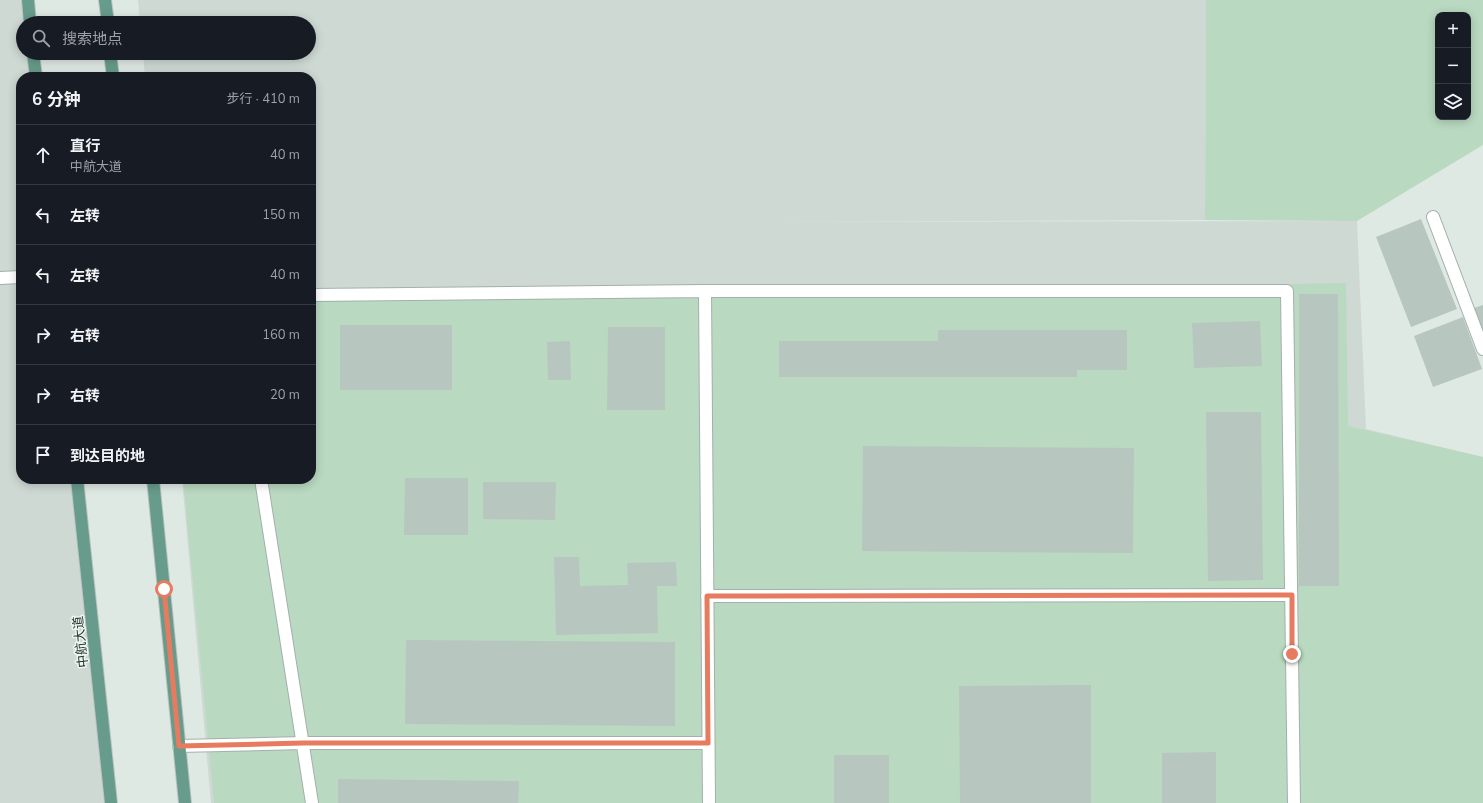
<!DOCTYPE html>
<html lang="zh">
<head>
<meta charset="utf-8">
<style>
	body { margin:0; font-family:"Nunito Sans","Noto Sans SC",sans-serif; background:#242831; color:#f1f3f6 }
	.controls { position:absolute; right:12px; top:12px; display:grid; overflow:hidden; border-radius:8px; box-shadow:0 2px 10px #0003 }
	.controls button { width:36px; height:36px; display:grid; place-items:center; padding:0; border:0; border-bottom:1px solid #363941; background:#171b24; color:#f1f3f6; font:20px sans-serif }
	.stop { position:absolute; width:12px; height:12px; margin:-9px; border:3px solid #e67b60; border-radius:50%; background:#fff }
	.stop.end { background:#e67b60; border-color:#fff; box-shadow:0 1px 4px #0008 }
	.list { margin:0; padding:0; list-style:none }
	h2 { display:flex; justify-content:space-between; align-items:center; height:52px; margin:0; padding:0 16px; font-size:17px }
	h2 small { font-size:13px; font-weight:400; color:#9ea1a6 }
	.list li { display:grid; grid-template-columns:26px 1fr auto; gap:12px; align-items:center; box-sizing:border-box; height:60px; padding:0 16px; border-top:1px solid #363941 }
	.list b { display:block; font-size:15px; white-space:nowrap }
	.list p { margin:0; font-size:13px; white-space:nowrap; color:#9ea1a6 }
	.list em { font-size:13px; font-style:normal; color:#9ea1a6 }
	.icon { flex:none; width:22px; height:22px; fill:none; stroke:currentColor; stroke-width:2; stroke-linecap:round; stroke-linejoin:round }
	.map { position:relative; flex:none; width:1483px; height:803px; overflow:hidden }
	.search { position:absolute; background:#171b24; box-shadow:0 2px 10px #0003; left:16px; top:16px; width:300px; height:44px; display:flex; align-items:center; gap:10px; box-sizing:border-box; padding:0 14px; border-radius:22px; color:#9ea1a6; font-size:15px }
	.panel { position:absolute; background:#171b24; box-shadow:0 2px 10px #0003; left:16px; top:72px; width:300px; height:412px; border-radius:16px }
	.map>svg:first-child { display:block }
	.built { fill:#ced9d3 }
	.green { fill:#b9d9c0; fill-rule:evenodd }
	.building { fill:#b8c6c0 }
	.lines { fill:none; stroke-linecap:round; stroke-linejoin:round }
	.minor-casing { stroke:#a3b0ab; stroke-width:14 }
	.major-casing { stroke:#bdc3c1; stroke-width:14 }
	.minor { stroke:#fff; stroke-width:12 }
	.major { stroke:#679b8b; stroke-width:12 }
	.route { stroke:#e67b60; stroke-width:5 }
	.labels { text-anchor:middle; stroke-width:3; stroke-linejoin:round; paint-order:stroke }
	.street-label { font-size:13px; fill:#223731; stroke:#eff6f2 }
</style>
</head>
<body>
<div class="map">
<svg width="1483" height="803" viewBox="0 0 1483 803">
	<rect width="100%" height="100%" fill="#dfe9e4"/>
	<path class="built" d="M 0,0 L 28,0 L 31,23 L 23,23 L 23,53 L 34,53 L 36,77 L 21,77 L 21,479 L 77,479 L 111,803 L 0,803 Z
		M 138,0 L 1206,0 L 1205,220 L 748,222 L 1357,221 L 1366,429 L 1483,457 L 1483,803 L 211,803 L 182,479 L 311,479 L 311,77 L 145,77 L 143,53 L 309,53 L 309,23 L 140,23 Z"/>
	<path class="green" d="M 1206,0 L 1483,0 L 1483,145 L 1357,221 L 1205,220 ZM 1438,15 L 1468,15 L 1468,117 L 1438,117 Z
		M 1346,283 L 1348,426 L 1483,457 L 1483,803 L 214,803 L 183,479 L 311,479 L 311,296 L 1287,291 L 1293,284 Z"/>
	<path class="building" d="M 1421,219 L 1457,309 L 1411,327 L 1376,237 Z
		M 1299,294 L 1338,294 L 1339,586 L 1299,586 Z
		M 1483,305 L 1483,331 L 1474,308 Z
		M 1463,317 L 1482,369 L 1433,387 L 1414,336 Z
		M 1260,321 L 1262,366 L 1194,368 L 1192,323 Z
		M 340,325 L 452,325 L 452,390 L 340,390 Z
		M 608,327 L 665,327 L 665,410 L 607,410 Z
		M 938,330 L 1127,330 L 1127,370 L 1077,370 L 1077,377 L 779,377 L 779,341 L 938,341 Z
		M 570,341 L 571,380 L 548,380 L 547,342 Z
		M 1206,412 L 1261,412 L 1263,580 L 1208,581 Z
		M 863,446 L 1134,448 L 1133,553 L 862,551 Z
		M 405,478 L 468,478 L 468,535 L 404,535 Z
		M 483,482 L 556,482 L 555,520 L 483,519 Z
		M 554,557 L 579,557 L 580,586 L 628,585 L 627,563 L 676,562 L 677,586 L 657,586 L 658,633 L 556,635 Z
		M 406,640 L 675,642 L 675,726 L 405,724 Z
		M 1091,685 L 1091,803 L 960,803 L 959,686 Z
		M 1216,752 L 1216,803 L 1162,803 L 1162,753 Z
		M 834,755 L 889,755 L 889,803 L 834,803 Z
		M 338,779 L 519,781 L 518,803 L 338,803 Z"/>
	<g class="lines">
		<g class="minor-casing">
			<path id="minor" d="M 1433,217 L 1483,349
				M 0,278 L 21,277
				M 705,291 L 709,803
				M 311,295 L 705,291 L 1287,291 L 1294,803
				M 261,479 L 312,803
				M 707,596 L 1291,595
				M 179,746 L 303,743 L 708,743"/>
		</g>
		<g class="major-casing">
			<path id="major" d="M 28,0 L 30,23
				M 105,0 L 108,23
				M 33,53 L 36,77
				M 110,53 L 113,77
				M 77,479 L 111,803
				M 153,479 L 185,803"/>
		</g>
		<use href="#minor" class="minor"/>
		<use href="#major" class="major"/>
	</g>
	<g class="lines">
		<path class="route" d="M 164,589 L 179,746 L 303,743 L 708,743 L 707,596 L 1292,595 L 1292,654"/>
	</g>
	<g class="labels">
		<g class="street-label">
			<text transform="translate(80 642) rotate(-96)" y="5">中航大道</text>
		</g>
	</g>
</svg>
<div class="controls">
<button>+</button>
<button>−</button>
<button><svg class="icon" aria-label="layers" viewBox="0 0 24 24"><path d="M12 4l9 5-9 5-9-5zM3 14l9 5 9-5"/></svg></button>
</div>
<div class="stop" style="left:164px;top:589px"></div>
<div class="stop end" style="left:1292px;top:654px"></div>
<div class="search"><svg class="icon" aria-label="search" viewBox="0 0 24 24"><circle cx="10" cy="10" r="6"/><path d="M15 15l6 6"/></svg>搜索地点</div>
<section class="panel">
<h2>6 分钟<small>步行 · 410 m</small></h2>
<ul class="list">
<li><svg class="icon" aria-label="ahead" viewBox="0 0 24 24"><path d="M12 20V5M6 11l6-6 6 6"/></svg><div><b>直行</b><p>中航大道</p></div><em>40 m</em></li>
<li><svg class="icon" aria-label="left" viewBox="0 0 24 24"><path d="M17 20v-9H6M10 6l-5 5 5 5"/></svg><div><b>左转</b></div><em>150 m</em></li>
<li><svg class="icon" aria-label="left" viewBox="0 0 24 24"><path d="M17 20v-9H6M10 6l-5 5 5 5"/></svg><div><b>左转</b></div><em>40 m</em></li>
<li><svg class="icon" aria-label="right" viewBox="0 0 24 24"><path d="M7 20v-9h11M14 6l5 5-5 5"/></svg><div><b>右转</b></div><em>160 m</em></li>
<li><svg class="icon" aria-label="right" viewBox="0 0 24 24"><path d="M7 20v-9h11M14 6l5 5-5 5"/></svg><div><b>右转</b></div><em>20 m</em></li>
<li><svg class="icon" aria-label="arrive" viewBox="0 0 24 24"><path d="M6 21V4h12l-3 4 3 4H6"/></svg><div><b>到达目的地</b></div></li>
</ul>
</section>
</div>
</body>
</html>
